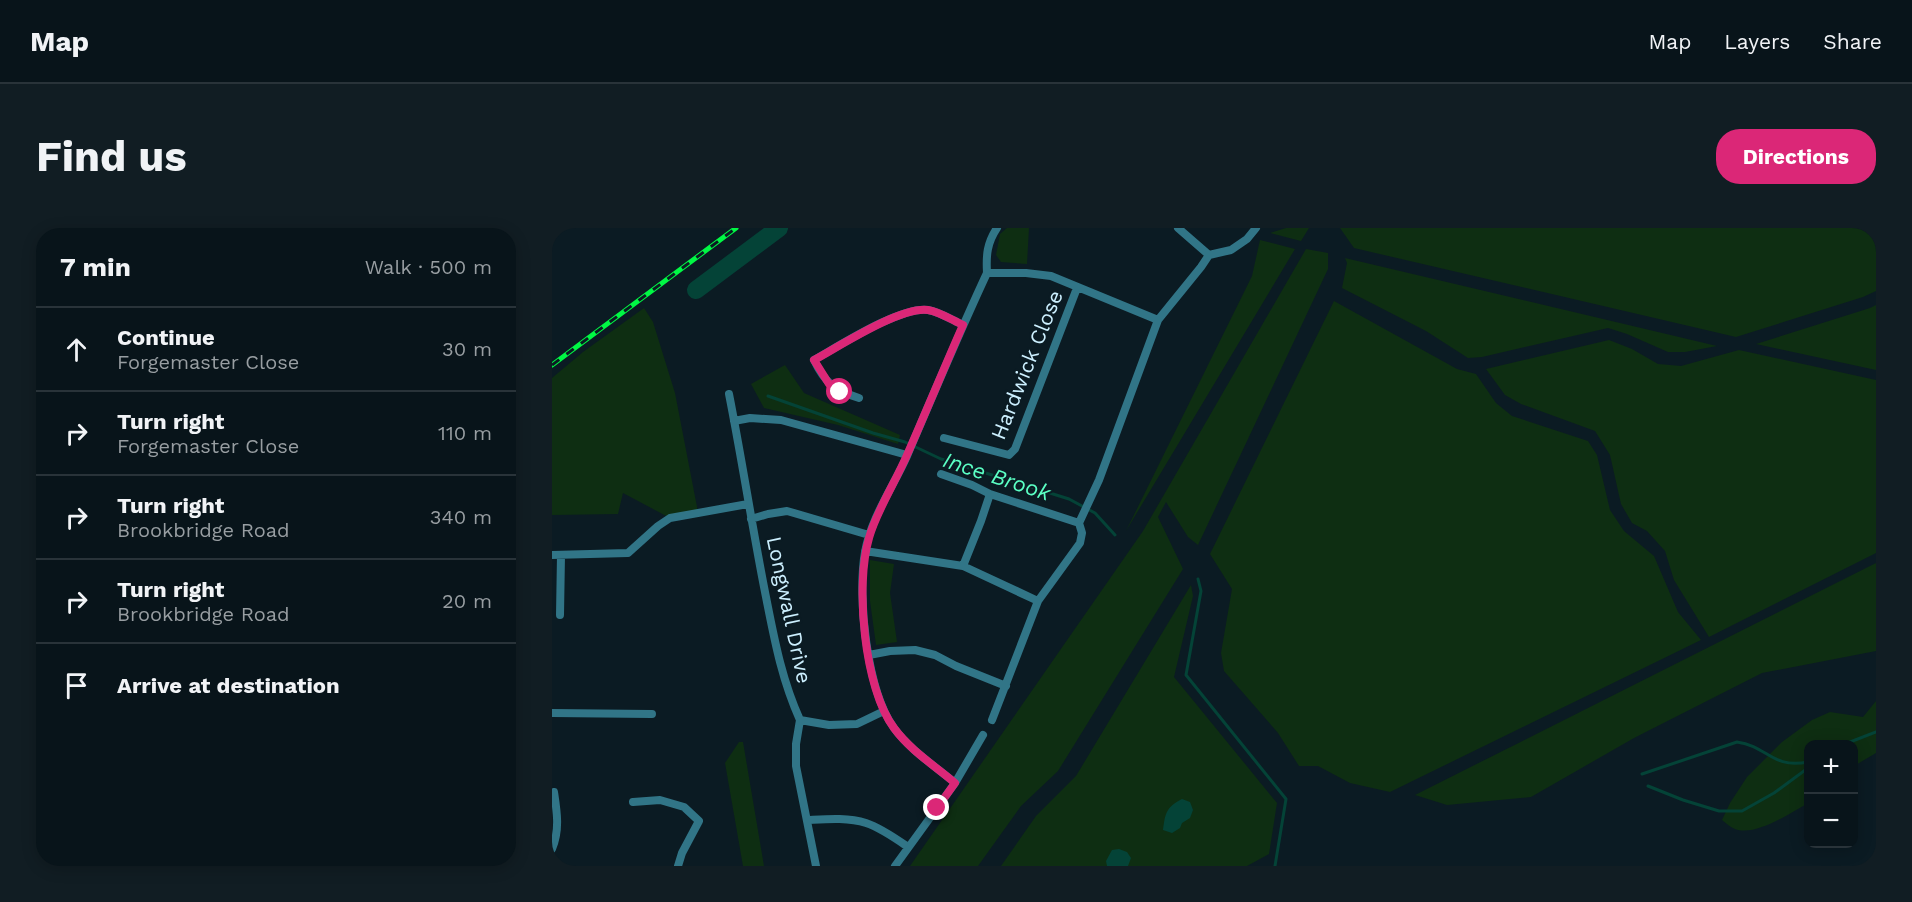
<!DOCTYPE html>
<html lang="en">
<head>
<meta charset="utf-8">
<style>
	body { margin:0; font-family:"Work Sans",sans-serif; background:#111d23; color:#f1f3f6 }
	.controls { position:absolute; right:18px; bottom:18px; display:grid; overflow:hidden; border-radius:12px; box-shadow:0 3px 15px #0003 }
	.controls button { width:54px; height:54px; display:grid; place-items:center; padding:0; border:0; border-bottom:2px solid #293339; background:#08141a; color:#f1f3f6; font:30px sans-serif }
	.stop { position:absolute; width:18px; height:18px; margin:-14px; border:4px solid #db2777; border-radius:50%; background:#fff }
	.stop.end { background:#db2777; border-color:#fff; box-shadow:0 2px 6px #0008 }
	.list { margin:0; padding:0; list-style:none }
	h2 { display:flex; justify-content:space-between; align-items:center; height:78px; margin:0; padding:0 24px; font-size:26px }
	h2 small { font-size:20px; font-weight:400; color:#989ea2 }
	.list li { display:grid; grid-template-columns:39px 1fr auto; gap:18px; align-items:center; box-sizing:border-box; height:84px; padding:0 24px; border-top:2px solid #293339 }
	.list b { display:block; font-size:22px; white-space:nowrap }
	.list p { margin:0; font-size:20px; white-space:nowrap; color:#989ea2 }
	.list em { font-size:20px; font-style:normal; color:#989ea2 }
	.icon { flex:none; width:33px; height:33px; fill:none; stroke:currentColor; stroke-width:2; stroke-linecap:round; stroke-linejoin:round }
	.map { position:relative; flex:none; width:1324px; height:638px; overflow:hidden; border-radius:24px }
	header { display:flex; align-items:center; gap:36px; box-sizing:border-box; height:84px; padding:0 30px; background:#08141a; border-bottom:2px solid #293339 }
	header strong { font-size:28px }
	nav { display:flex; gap:33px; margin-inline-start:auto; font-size:21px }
	.intro { display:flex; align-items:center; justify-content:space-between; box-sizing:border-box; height:144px; padding:0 36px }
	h1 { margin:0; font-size:42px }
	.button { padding:15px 27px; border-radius:24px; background:#db2777; color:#fff; font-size:21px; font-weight:700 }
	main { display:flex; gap:36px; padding:0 36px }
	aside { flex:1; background:#08141a; border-radius:24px; box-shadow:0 3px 15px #0003 }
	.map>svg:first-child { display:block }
	.green { fill:#0e2e12 }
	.water { fill:#044337 }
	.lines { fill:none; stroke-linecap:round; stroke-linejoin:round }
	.stream { stroke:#044337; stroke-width:3 }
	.river { stroke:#044337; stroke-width:18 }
	.minor { stroke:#317587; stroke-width:8 }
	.rail-casing { stroke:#00f844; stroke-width:5 }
	.rail { stroke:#0b1b23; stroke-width:3; stroke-dasharray:9; stroke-linecap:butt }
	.route { stroke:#db2777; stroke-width:8 }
	.labels { text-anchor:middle; stroke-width:4.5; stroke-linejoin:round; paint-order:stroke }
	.street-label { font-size:21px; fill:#cdf0ff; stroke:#0b1b23 }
	.water-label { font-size:22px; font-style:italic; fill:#5bffc4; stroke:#0b1b23 }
</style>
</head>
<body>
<header>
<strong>Map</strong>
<nav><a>Map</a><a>Layers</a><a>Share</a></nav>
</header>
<div class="intro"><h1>Find us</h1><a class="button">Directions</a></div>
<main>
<aside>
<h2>7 min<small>Walk · 500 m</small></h2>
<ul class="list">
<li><svg class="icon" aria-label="ahead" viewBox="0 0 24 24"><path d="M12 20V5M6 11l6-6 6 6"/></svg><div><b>Continue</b><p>Forgemaster Close</p></div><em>30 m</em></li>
<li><svg class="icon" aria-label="right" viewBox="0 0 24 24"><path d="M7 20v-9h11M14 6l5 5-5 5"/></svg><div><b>Turn right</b><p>Forgemaster Close</p></div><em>110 m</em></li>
<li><svg class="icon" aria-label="right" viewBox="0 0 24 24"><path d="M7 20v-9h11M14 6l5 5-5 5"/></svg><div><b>Turn right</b><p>Brookbridge Road</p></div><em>340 m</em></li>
<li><svg class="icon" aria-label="right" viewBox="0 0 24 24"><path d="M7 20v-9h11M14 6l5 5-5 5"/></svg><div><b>Turn right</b><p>Brookbridge Road</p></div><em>20 m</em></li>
<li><svg class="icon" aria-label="arrive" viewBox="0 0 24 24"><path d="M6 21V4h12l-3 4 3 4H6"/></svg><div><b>Arrive at destination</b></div></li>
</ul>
</aside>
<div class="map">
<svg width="1324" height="638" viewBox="0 0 1324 638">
	<rect width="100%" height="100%" fill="#0b1b23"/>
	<path class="green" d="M 455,0 L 477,0 L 475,36 L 449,34 L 444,27 L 448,6 Z
		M 734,0 L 757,0 L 749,13 L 718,5 Z
		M 788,0 L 1324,0 L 1324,63 L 1311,69 L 1184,109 L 802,20 Z
		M 708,12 L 743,21 L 574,303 L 700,48 Z
		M 754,21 L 776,25 L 776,41 L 646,317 L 636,309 L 614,274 L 606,289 L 631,341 L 506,543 L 469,578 L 426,638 L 358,638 L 591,303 Z
		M 793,30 L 1165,118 L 1133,124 L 1116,124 L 1075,106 L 1056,100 L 930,129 L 916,130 L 874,103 L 790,60 L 795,35 Z
		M 782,73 L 905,141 L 924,146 L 944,175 L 960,188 L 1036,213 L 1045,227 L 1058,282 L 1072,303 L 1102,328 L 1126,384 L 1149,412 L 838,564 L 798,555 L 766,538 L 747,538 L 726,505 L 672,443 L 669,425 L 680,361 L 658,326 Z
		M 1324,77 L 1324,142 L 1204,116 L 1318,80 Z
		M 92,80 L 101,94 L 123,165 L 146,284 L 118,290 L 71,265 L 66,286 L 0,287 L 0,150 L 31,124 Z
		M 1057,112 L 1080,121 L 1106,136 L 1129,138 L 1187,122 L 1324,152 L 1324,325 L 1157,409 L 1122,352 L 1113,323 L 1095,303 L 1080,295 L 1069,276 L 1058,227 L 1043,203 L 969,176 L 953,167 L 934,141 Z
		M 233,137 L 252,165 L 348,207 L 346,216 L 286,197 L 212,180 L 199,156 Z
		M 318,332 L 342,336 L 338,365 L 345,414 L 324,417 L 318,373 Z
		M 1324,335 L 1324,423 L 1210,445 L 1082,510 L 979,569 L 895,577 L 863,567 Z
		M 639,357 L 641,368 L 622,449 L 725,575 L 717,626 L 695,638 L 449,638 L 484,588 L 524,548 Z
		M 1324,473 L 1324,525 L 1302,538 L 1302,516 L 1256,516 L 1256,574 L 1255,576 C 1238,585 1203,609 1183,601 C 1178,599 1174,595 1170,592 L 1178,575 L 1195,549 L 1230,514 L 1260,492 L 1278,484 L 1311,489 Z
		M 187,514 L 191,514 L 212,638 L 191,638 L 173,535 Z"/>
	<path class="water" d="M 630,571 L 638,574 L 641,582 L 638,590 L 630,595 L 628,600 L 620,605 L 611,602 C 613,586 614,579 630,571 Z
		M 567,621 L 575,624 L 579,630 L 576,638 L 555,638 L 554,633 L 560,622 Z"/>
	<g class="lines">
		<path class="stream" d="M 216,168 L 321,205 L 353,214 L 389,231 L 517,271 L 543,285 L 563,307
			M 646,351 L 649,363 L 634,447 L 734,571 L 723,638
			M 1293,516 L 1324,504
			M 1090,546 L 1185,514 C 1216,518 1219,541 1256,534
			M 1096,558 L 1131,572 L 1167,583 L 1190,583 L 1222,565 L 1256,540"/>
		<path class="river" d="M 144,62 L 227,0"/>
		<path class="minor" d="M 626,0 L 657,27 L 679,22 L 695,11 L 704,0
			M 435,45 L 474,45 L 499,48 L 606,92
			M 177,166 C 190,232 200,298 213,364 C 222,409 229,450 248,492 L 277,497 L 305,496 L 332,483
			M 307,170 C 282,162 273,155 262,132 C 287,118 349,78 376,82 C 388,84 400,92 411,97
			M 182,193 L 198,190 L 229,192 L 355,227
			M 392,210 L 457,227 L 463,221 L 525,60
			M 389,246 L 420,257 L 438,266 L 429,293 L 411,338
			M 438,266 L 527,295
			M 199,291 L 216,286 L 235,283 L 317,307
			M 313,323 L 411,338 L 486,373 L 528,315 L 530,305 L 527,295 L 547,252 L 606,92 L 649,39 L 657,27
			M 0,327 L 76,325 L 106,298 L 118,290 L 196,276
			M 8,387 L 9,327
			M 317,427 L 338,423 L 363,422 L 383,427 L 404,438 L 454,458
			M 0,485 L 100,486
			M 248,492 L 244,516 L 244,538 L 264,638
			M 440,492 L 486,373
			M 403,555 C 383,538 358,522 342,500 C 315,463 305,369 313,324 C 319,290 341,259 355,228 C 381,167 407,105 435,45 C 434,27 435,15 445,0
			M 81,574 L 108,572 L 132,579 L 147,593 L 130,625 L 126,638
			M 385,580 L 403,555 L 431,507
			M 256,592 C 274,591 296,589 314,595 C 329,600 343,610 356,619
			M 0,621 C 8,602 5,584 2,564
			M 343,638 L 380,587"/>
		<g class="rail-casing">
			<path id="rail" d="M 0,137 L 184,0"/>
		</g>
		<use href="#rail" class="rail"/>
	</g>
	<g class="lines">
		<path class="route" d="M 288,164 L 277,156 L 262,132 C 288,118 349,78 376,82 C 388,84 400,92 411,97 C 392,140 374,184 355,227 C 344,253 324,284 317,310 C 303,357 312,460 342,500 C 358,522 383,538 403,555 L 385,580"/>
	</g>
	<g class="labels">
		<g class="street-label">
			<text transform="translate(475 137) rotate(-68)" y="7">Hardwick Close</text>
			<text transform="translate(237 382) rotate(78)" y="7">Longwall Drive</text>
		</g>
		<g class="water-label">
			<text transform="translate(445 248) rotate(18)" y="8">Ince Brook</text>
		</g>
	</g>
</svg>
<div class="controls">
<button>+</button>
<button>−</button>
</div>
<div class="stop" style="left:288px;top:164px"></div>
<div class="stop end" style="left:385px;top:580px"></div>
</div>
</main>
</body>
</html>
